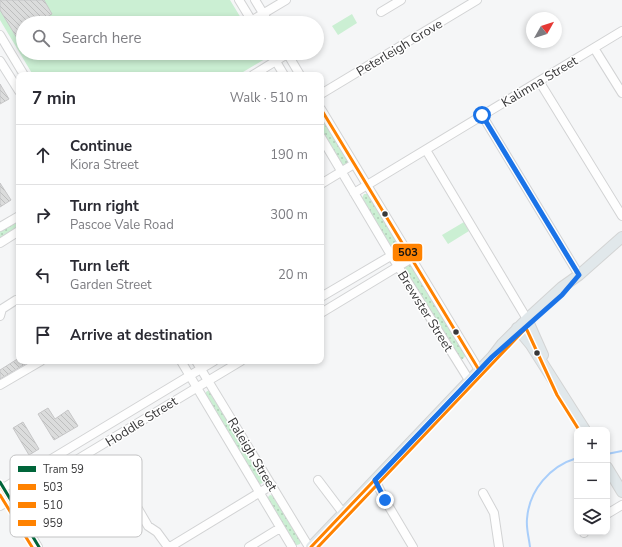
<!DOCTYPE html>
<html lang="en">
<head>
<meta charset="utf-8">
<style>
	body { margin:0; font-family:"Nunito Sans",sans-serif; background:#f2f2f3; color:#2b2b33 }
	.controls { position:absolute; right:12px; bottom:12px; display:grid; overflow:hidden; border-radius:8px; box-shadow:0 2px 6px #0003 }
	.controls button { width:36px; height:36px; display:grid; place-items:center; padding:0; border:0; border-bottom:1px solid #e1e1e2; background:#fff; color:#2b2b33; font:20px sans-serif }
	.compass { position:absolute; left:526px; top:12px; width:36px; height:36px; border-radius:50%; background:#fff; box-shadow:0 2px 6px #0003; rotate:51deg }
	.stop { position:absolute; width:12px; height:12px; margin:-9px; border:3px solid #1a73e8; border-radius:50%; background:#fff }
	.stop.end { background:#1a73e8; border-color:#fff; box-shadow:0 1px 4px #0008 }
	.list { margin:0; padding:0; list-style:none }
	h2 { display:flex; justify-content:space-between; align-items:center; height:52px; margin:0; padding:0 16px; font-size:17px }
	h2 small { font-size:13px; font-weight:400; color:#7c7c81 }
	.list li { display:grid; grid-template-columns:26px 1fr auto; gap:12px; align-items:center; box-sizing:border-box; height:60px; padding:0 16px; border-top:1px solid #e1e1e2 }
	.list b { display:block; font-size:15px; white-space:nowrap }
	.list p { margin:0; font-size:13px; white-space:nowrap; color:#7c7c81 }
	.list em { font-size:13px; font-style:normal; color:#7c7c81 }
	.icon { flex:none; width:22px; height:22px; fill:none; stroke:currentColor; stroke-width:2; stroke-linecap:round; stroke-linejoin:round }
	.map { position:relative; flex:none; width:622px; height:547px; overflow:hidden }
	.search { position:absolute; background:#fff; box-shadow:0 2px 6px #0003; left:16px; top:16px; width:308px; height:44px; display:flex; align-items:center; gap:10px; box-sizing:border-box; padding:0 14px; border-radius:22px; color:#7c7c81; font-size:15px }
	.panel { position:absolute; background:#fff; box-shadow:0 2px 6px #0003; left:16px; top:72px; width:308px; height:292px; border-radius:8px }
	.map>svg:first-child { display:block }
	.grass { fill:url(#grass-dots) }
	.park { fill:#cbefd3 }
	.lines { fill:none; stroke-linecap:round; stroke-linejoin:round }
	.stream { stroke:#a9cefa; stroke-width:2 }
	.building { fill:url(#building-back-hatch); stroke:#c6c6c7 }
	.minor-casing { stroke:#d2d3d4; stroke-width:10 }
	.major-casing { stroke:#d3d4d4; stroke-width:12 }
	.minor { stroke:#fefefe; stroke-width:8 }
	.major { stroke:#e1e8eb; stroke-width:10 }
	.bus-1-casing { stroke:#fff; stroke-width:6 }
	.bus-2-casing { stroke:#fff; stroke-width:6 }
	.bus-3-casing { stroke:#fff; stroke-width:6 }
	.bus-1 { stroke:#ff8200; stroke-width:3 }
	.bus-2 { stroke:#ff8200; stroke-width:3 }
	.bus-3 { stroke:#ff8200; stroke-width:3 }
	.tram-1-casing { stroke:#fff; stroke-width:6 }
	.tram-1 { stroke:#00653a; stroke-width:3 }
	.route { stroke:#1a73e8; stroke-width:5 }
	.bus-dot { fill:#383839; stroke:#fff; stroke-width:1.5 }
	.labels { text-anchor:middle; stroke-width:3; stroke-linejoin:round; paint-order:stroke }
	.street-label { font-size:13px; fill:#383839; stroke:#fff }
	.key { fill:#fff; stroke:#c3c3c4; stroke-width:1 }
	.key-label { font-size:11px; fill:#383839 }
	.line-badge { stroke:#fff; stroke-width:1.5 }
	.pale-badge-label { font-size:11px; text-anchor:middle; font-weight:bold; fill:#111 }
</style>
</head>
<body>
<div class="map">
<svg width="622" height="547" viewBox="0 0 622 547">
	<defs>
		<pattern id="grass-dots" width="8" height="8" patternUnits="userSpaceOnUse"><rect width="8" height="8" fill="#cbefd3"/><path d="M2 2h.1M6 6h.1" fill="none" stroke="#afceb6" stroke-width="1.8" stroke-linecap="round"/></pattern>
		<pattern id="building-back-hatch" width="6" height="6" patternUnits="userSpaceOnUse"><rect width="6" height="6" fill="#dbdcdc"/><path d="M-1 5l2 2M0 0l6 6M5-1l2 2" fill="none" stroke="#bdbebe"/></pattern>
	</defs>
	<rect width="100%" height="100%" fill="#f5f6f7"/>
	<path class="grass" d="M 321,115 L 348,162 L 343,166 L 321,131 Z
		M 364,194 L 368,194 L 398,244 L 395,248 L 391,246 L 365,204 L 362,198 Z
		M 19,219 L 19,229 L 0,240 L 0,230 Z
		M 409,264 L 411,265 L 466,355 L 463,359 L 459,359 L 406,271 L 405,267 Z
		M 209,390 L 264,478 L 263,482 L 261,484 L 257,483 L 206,396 L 206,392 Z
		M 270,495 L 274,496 L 301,540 L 300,544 L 297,545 L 295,545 L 268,501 L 268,497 Z"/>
	<path class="park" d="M 0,0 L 230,0 L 244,23 L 23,23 L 23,53 L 262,53 L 265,59 L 238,75 L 33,75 L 0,20 Z
		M 352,14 L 357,23 L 338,35 L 332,26 Z
		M 464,222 L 469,231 L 448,244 L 442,235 Z"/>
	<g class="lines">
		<path class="stream" d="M 607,454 L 622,451
			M 530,547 C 529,538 526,528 527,519 C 529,490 550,466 577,458"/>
	</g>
	<path class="building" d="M 0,0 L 44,0 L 52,14 L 44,19 L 45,20 L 41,23 L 23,23 L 23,34 L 17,38 L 0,10 Z
		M 0,84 L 9,99 L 0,104 Z
		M 0,183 L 11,200 L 0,207 Z
		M 19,358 L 19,361 L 30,361 L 0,379 L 0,370 Z
		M 48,408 L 55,419 L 68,410 L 78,426 L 54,440 L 38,414 Z
		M 23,422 L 39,449 L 29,455 L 13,428 Z"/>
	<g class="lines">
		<g class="minor-casing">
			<path id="minor" d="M 239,0 L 253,23
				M 255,0 L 269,23
				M 381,12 L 401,0
				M 251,21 L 286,0
				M 0,35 L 24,75
				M 594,48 L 622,93
				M 271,53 L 284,75
				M 287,53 L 300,75
				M 0,61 L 19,91
				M 253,75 L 287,54
				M 539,81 L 622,216
				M 321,94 L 477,0
				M 321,109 L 479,370
				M 482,115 L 579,275
				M 321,137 L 391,255 L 469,380
				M 426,150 L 527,319
				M 321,184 L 354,164
				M 354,193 L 622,31
				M 0,227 L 19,216
				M 0,243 L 19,231
				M 321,297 L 406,247
				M 321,313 L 412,258
				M 0,316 L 2,309 L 16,300
				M 181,361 L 292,547
				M 196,361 L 309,547
				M 0,385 L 41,361
				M 318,480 L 343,513
				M 375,480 L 385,500 L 413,547
				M 0,485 L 38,547
				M 0,490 L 214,361
				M 483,493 L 494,513 L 499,547
				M 0,506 L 241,361
				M 137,507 L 148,526 L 157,532 L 168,547
				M 607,514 L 622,505
				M 584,533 L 584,532
				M 170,547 L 272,485
				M 249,547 L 280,528"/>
		</g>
		<g class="major-casing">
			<path id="major" d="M 527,319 L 543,355
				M 517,328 L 531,345 L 585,430
				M 607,467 L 622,492
				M 311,547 L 492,357 L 502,344 L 527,319 L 562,287 L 579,275 L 622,237"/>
		</g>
		<use href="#minor" class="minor"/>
		<use href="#major" class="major"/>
		<g class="bus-1-casing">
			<path id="bus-1" d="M 311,547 L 479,370 L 321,109"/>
		</g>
		<g class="bus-2-casing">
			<path id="bus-2" d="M 0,495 L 32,547
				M 318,547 L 526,328 L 557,395 L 579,430"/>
		</g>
		<g class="bus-3-casing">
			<path id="bus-3" d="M 0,485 L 38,547"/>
		</g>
		<use href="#bus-1" class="bus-1"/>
		<use href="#bus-2" class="bus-2"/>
		<use href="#bus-3" class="bus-3"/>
		<g class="tram-1-casing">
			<path id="tram-1" d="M 0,482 L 39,547"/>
		</g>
		<use href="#tram-1" class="tram-1"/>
	</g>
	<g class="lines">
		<path class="route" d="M 385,500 L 375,480 L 492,357 L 562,295 L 579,275 L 482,115"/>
	</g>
	<g class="bus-dot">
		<circle cx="385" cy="214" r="3.5"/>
		<circle cx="456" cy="332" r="3.5"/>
		<circle cx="537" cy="353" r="3.5"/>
	</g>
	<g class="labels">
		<g class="street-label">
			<text transform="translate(399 47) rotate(-31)" y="5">Peterleigh Grove</text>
			<text transform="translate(539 81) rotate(-31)" y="5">Kalimna Street</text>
			<text transform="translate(426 311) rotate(58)" y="5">Brewster Street</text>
			<text transform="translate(141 421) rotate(-32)" y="5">Hoddle Street</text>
			<text transform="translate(253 454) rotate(59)" y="5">Raleigh Street</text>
		</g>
	</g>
	<rect x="10" y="455" width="132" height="82" rx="6" class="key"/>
	<rect x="18" y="466" width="18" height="6" fill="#00653a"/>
	<rect x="18" y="484" width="18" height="6" fill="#ff8200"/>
	<rect x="18" y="502" width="18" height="6" fill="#ff8200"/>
	<rect x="18" y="520" width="18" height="6" fill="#ff8200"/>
	<g class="key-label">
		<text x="43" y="473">Tram 59</text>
		<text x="43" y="491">503</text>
		<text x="43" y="509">510</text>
		<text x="43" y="527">959</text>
	</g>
	<rect class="line-badge" x="392" y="243" width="31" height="19" rx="4" fill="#ff8200"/>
	<g class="pale-badge-label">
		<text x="408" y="256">503</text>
	</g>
</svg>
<div class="controls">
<button>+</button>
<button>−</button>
<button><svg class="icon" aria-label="layers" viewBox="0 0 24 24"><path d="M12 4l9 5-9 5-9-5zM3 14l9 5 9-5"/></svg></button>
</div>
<svg class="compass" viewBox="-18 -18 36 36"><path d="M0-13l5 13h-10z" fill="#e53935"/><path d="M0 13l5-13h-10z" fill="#7c7c81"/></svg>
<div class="stop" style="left:482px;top:115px"></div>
<div class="stop end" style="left:385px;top:500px"></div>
<div class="search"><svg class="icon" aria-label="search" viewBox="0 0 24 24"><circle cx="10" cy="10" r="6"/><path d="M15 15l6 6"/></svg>Search here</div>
<section class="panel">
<h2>7 min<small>Walk · 510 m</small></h2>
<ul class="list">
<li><svg class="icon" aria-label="ahead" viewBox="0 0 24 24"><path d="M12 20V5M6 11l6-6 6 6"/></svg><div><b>Continue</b><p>Kiora Street</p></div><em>190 m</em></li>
<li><svg class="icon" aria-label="right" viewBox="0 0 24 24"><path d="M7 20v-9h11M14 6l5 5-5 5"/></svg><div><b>Turn right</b><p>Pascoe Vale Road</p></div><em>300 m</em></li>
<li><svg class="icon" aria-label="left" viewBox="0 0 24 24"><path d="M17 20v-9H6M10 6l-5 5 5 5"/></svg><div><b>Turn left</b><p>Garden Street</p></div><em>20 m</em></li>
<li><svg class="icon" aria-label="arrive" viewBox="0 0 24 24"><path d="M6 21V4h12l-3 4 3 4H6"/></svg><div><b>Arrive at destination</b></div></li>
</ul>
</section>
</div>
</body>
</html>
